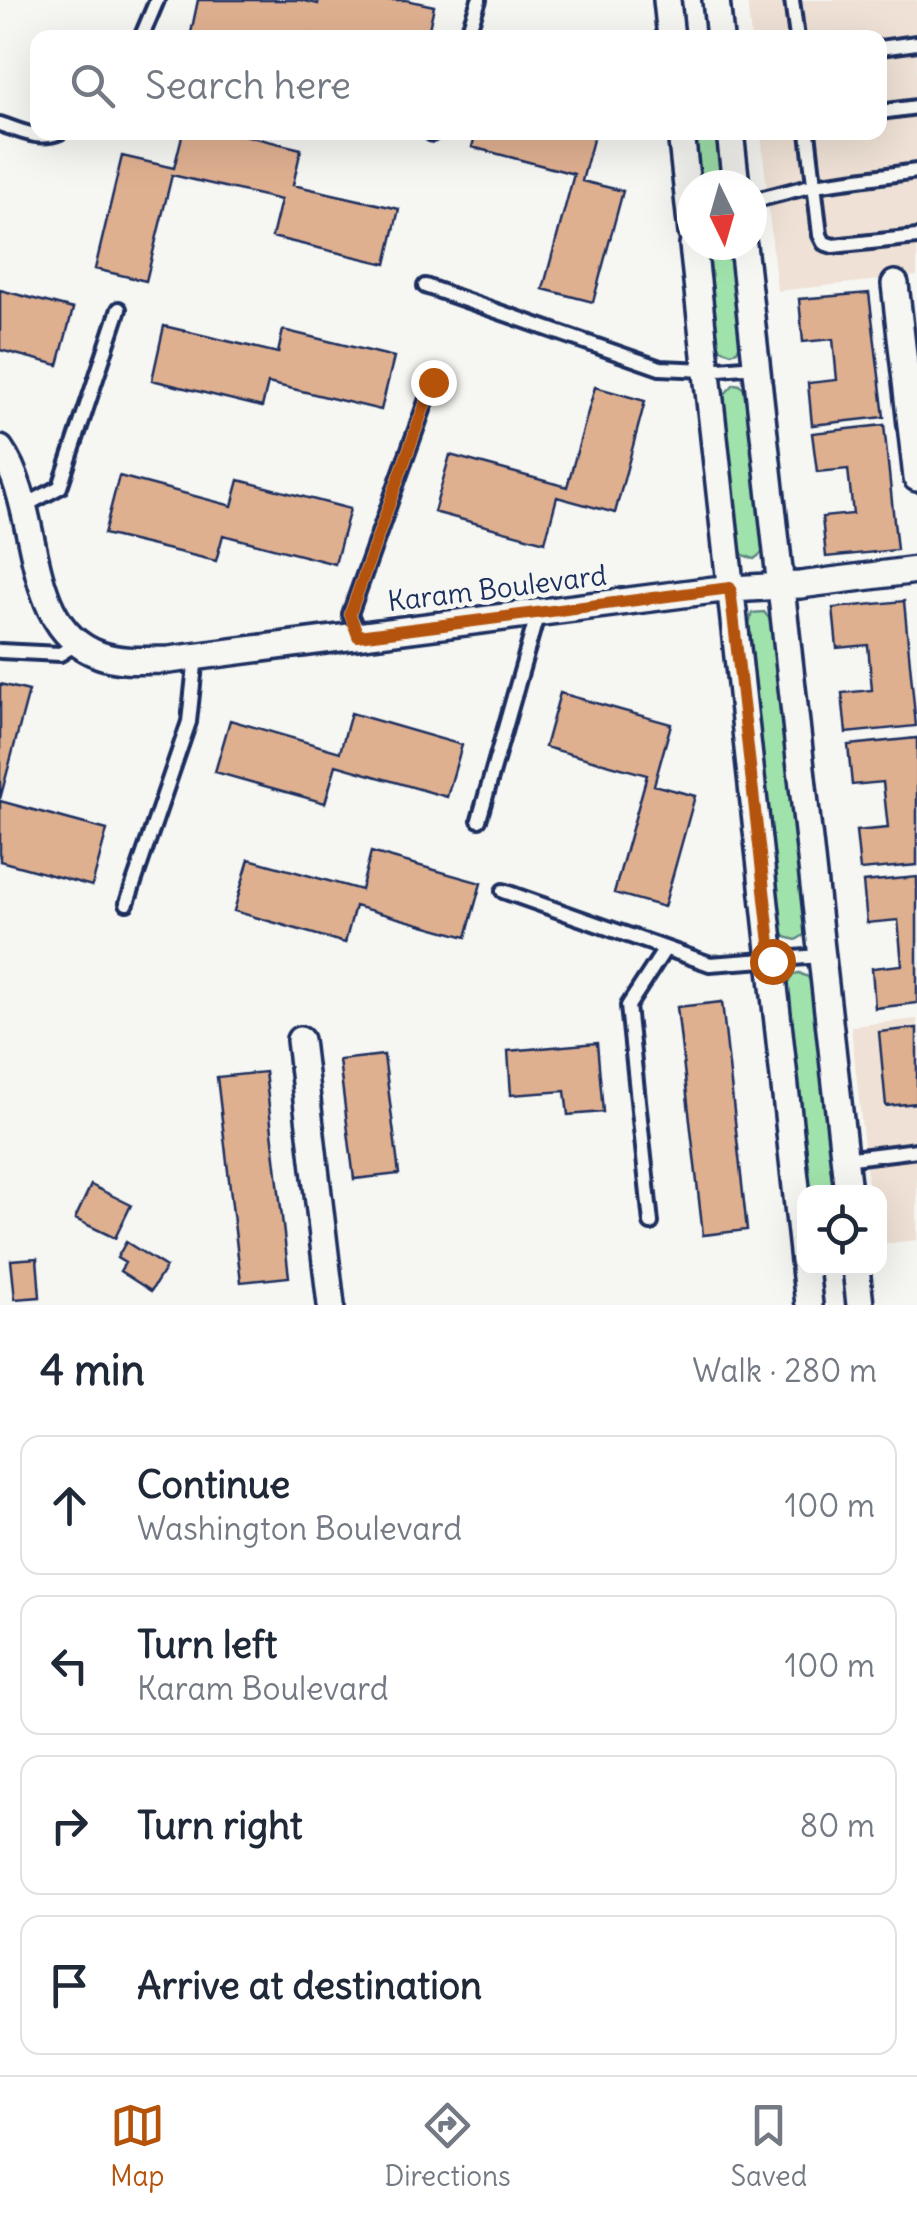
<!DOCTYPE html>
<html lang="en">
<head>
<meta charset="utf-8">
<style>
	body { margin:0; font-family:Delius,sans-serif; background:#f6f6f7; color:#1f2937 }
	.controls { position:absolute; right:30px; bottom:30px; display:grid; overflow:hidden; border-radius:20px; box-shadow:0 10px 40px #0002 }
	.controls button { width:90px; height:90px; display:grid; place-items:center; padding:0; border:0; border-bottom:2px solid #e0e1e3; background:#fff; color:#1f2937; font:50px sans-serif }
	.compass { position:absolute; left:677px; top:170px; width:90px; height:90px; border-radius:50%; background:#fff; box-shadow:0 10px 40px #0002; rotate:175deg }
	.stop { position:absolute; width:30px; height:30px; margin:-22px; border:8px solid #b45309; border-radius:50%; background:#fff }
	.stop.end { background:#b45309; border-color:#fff; box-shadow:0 2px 10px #0008 }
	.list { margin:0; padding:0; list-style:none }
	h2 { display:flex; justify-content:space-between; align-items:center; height:130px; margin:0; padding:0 40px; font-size:42px }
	h2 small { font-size:32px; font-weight:400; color:#747a83 }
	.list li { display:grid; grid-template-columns:65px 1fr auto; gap:30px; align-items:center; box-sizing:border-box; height:140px; margin:0 20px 20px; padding:0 20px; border:2px solid #e0e1e3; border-radius:20px }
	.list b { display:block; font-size:38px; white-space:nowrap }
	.list p { margin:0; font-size:32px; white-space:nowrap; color:#747a83 }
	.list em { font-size:32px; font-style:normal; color:#747a83 }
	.icon { flex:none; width:55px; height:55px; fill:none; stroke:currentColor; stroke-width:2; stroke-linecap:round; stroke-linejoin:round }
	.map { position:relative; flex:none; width:917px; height:1305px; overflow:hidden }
	.search { position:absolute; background:#fff; box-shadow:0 10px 40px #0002; left:30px; right:30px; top:30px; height:110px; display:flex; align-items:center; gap:25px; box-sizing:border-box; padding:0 35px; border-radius:20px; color:#747a83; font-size:38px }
	.sheet { height:770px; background:#fff }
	nav { display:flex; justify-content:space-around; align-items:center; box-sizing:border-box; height:140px; border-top:2px solid #e0e1e3; background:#fff; font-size:28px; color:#747a83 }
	nav a { display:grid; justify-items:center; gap:5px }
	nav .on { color:#b45309 }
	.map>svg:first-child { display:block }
	.built { fill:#efe1d5 }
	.green { fill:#a0e2ab; stroke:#5e8884; stroke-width:2.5 }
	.building { fill:#dfb090; stroke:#1b2f5e; stroke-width:2.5 }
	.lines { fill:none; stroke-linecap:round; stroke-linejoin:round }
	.service-casing { stroke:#1b2f5e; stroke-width:20 }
	.minor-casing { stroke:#1b2f5e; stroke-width:32 }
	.service { stroke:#f6f6f2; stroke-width:12 }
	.minor { stroke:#f6f6f2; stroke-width:25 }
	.route { stroke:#b45309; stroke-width:12 }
	.labels { text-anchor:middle; stroke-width:10; stroke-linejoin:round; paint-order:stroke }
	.street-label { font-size:28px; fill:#1b2f5e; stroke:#f6f6f2 }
</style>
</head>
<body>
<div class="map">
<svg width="917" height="1305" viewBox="0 0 917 1305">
	<rect width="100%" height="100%" fill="#f6f6f2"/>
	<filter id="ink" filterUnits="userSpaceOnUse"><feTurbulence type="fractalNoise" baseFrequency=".01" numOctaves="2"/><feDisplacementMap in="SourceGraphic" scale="20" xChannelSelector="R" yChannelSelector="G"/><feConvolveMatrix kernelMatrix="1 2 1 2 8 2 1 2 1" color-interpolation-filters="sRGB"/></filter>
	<g filter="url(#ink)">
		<path class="built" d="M 747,0 L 917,0 L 917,276 L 777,291 L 761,133 L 880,132 L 880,38 L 751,37 Z
			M 917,1019 L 917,1240 L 880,1244 L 880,1192 L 869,1192 L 851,1026 Z"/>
		<path class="green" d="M 694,133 L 718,133 L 721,185 L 700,185 Z
			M 708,245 L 731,245 L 741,342 L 737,351 L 731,353 L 721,349 L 718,343 Z
			M 734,384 L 740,385 L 747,393 L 764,547 L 762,553 L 754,559 L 743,555 L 740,550 L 722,397 Z
			M 764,612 L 772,622 L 805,930 L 804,935 L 796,940 L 785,937 L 782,931 L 749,624 L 752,613 Z
			M 799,973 L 808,977 L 811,982 L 834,1192 L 810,1192 L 788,985 L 793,974 Z"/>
		<path class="building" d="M 198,0 L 301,0 L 318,4 L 318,0 L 406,0 L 434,6 L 427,38 L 324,38 L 308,34 L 307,38 L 211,38 L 191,33 Z
			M 183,132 L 231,132 L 301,149 L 293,185 L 399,209 L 386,264 L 272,237 L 281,200 L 172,175 L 146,281 L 95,269 L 122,156 L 174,168 Z
			M 476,132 L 595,132 L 582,181 L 623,191 L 593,302 L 543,289 L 574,174 L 472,147 Z
			M 0,290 L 73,309 L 58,365 L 0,350 Z
			M 869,293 L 884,417 L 812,425 L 808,383 L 837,380 L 833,339 L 803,342 L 799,299 Z
			M 164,326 L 278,353 L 283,330 L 394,357 L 381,410 L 268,383 L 262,407 L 152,380 Z
			M 595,387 L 645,401 L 615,513 L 557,497 L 545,542 L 434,512 L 450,455 L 567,487 Z
			M 884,425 L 897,550 L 826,557 L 822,517 L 853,514 L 848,469 L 817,472 L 812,433 Z
			M 119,476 L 232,506 L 239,480 L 350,509 L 335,564 L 223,535 L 216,561 L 104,534 Z
			M 904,601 L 916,726 L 846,733 L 842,693 L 872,690 L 868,645 L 837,648 L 833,608 Z
			M 0,684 L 29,691 L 0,799 Z
			M 560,693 L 671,724 L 654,785 L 695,796 L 664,907 L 614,893 L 647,775 L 545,747 Z
			M 351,713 L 462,745 L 447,797 L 336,765 L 325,803 L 215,772 L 230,720 L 340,752 Z
			M 917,738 L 917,865 L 860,870 L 856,831 L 888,828 L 883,782 L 852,785 L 848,745 Z
			M 0,801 L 107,830 L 92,886 L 0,861 Z
			M 371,852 L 481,883 L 466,937 L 355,906 L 345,943 L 234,911 L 249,859 L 361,890 Z
			M 917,877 L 917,1003 L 875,1008 L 872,968 L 902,965 L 898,920 L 867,923 L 863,882 Z
			M 722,1002 L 747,1230 L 703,1235 L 677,1007 Z
			M 917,1028 L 917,1103 L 886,1106 L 879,1032 Z
			M 597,1043 L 603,1112 L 568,1115 L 565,1091 L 511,1095 L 508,1051 Z
			M 384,1055 L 399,1174 L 354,1179 L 339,1060 Z
			M 265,1072 L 289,1277 L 241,1282 L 217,1077 Z
			M 91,1185 L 131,1205 L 115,1238 L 75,1219 Z
			M 126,1242 L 166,1267 L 151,1291 L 120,1271 L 125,1263 L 117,1258 Z
			M 37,1258 L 40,1297 L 15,1299 L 11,1260 Z"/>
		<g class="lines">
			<g class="service-casing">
				<path id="service" d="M 792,0 L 797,38
					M 141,38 L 157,0
					M 466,38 L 479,0
					M 880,48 L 917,43
					M 880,112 L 917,107
					M 0,124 C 21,131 39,141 60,132
					M 808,132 L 820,235 L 824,243 L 833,246 L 917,237
					M 432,134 L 432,132
					M 752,201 L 814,185 L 917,171
					M 425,286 L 660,368 L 707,370 L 756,366
					M 26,505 L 60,487 L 119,309
					M 359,635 L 350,614 L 433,382
					M 0,651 L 60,654 L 79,642
					M 479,820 L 538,612
					M 503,891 L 710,964 L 821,956
					M 127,903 L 189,722 L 196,656
					M 844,1159 L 917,1150
					M 651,1223 L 628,1006 L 665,949"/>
			</g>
			<g class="minor-casing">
				<path id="minor" d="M 667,0 L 671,38
					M 716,0 L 720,38
					M 681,132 L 692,233
					M 730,132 L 736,185
					M 693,245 L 804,1261
					M 743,245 L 848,1192
					M 895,284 L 917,478
					M 0,449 C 43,510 21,628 100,655 C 122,663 147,660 169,660 L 714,590 L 800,585 L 917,570
					M 300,1040 L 331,1305
					M 805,1268 L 809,1305
					M 856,1268 L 860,1305"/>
			</g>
			<use href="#service" class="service"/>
			<use href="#minor" class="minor"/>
		</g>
	</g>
	<g class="lines" filter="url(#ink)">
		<path class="route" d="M 433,382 L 350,614 L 358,636 L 730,588 L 772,961"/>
	</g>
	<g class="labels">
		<g class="street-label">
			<text transform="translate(497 588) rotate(-7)" y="10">Karam Boulevard</text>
		</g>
	</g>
</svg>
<div class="controls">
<button><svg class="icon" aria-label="locate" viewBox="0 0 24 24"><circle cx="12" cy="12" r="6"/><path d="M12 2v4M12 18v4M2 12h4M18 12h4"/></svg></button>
</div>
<svg class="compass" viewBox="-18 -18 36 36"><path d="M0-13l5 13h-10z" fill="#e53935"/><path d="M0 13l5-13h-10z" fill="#747a83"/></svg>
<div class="stop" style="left:772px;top:961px"></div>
<div class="stop end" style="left:433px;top:382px"></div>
<div class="search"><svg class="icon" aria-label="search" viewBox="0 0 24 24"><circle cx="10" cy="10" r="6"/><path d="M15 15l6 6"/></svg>Search here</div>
</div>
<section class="sheet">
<h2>4 min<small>Walk · 280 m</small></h2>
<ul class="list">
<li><svg class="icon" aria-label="ahead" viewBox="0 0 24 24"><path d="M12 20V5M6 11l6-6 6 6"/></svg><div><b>Continue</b><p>Washington Boulevard</p></div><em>100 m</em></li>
<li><svg class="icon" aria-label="left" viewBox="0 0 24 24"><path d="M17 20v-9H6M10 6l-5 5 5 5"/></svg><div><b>Turn left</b><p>Karam Boulevard</p></div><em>100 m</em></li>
<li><svg class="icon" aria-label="right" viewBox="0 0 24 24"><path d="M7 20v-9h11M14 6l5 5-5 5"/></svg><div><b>Turn right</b></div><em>80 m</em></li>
<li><svg class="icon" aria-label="arrive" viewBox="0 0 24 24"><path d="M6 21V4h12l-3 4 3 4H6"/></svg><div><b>Arrive at destination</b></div></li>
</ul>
</section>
<nav>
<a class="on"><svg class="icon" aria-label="map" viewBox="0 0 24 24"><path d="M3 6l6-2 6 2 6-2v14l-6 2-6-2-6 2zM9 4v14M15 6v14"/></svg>Map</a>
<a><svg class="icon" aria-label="directions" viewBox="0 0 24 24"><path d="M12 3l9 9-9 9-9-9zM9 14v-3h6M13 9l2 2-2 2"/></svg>Directions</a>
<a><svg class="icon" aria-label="saved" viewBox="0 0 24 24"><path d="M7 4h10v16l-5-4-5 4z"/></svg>Saved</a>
</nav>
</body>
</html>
